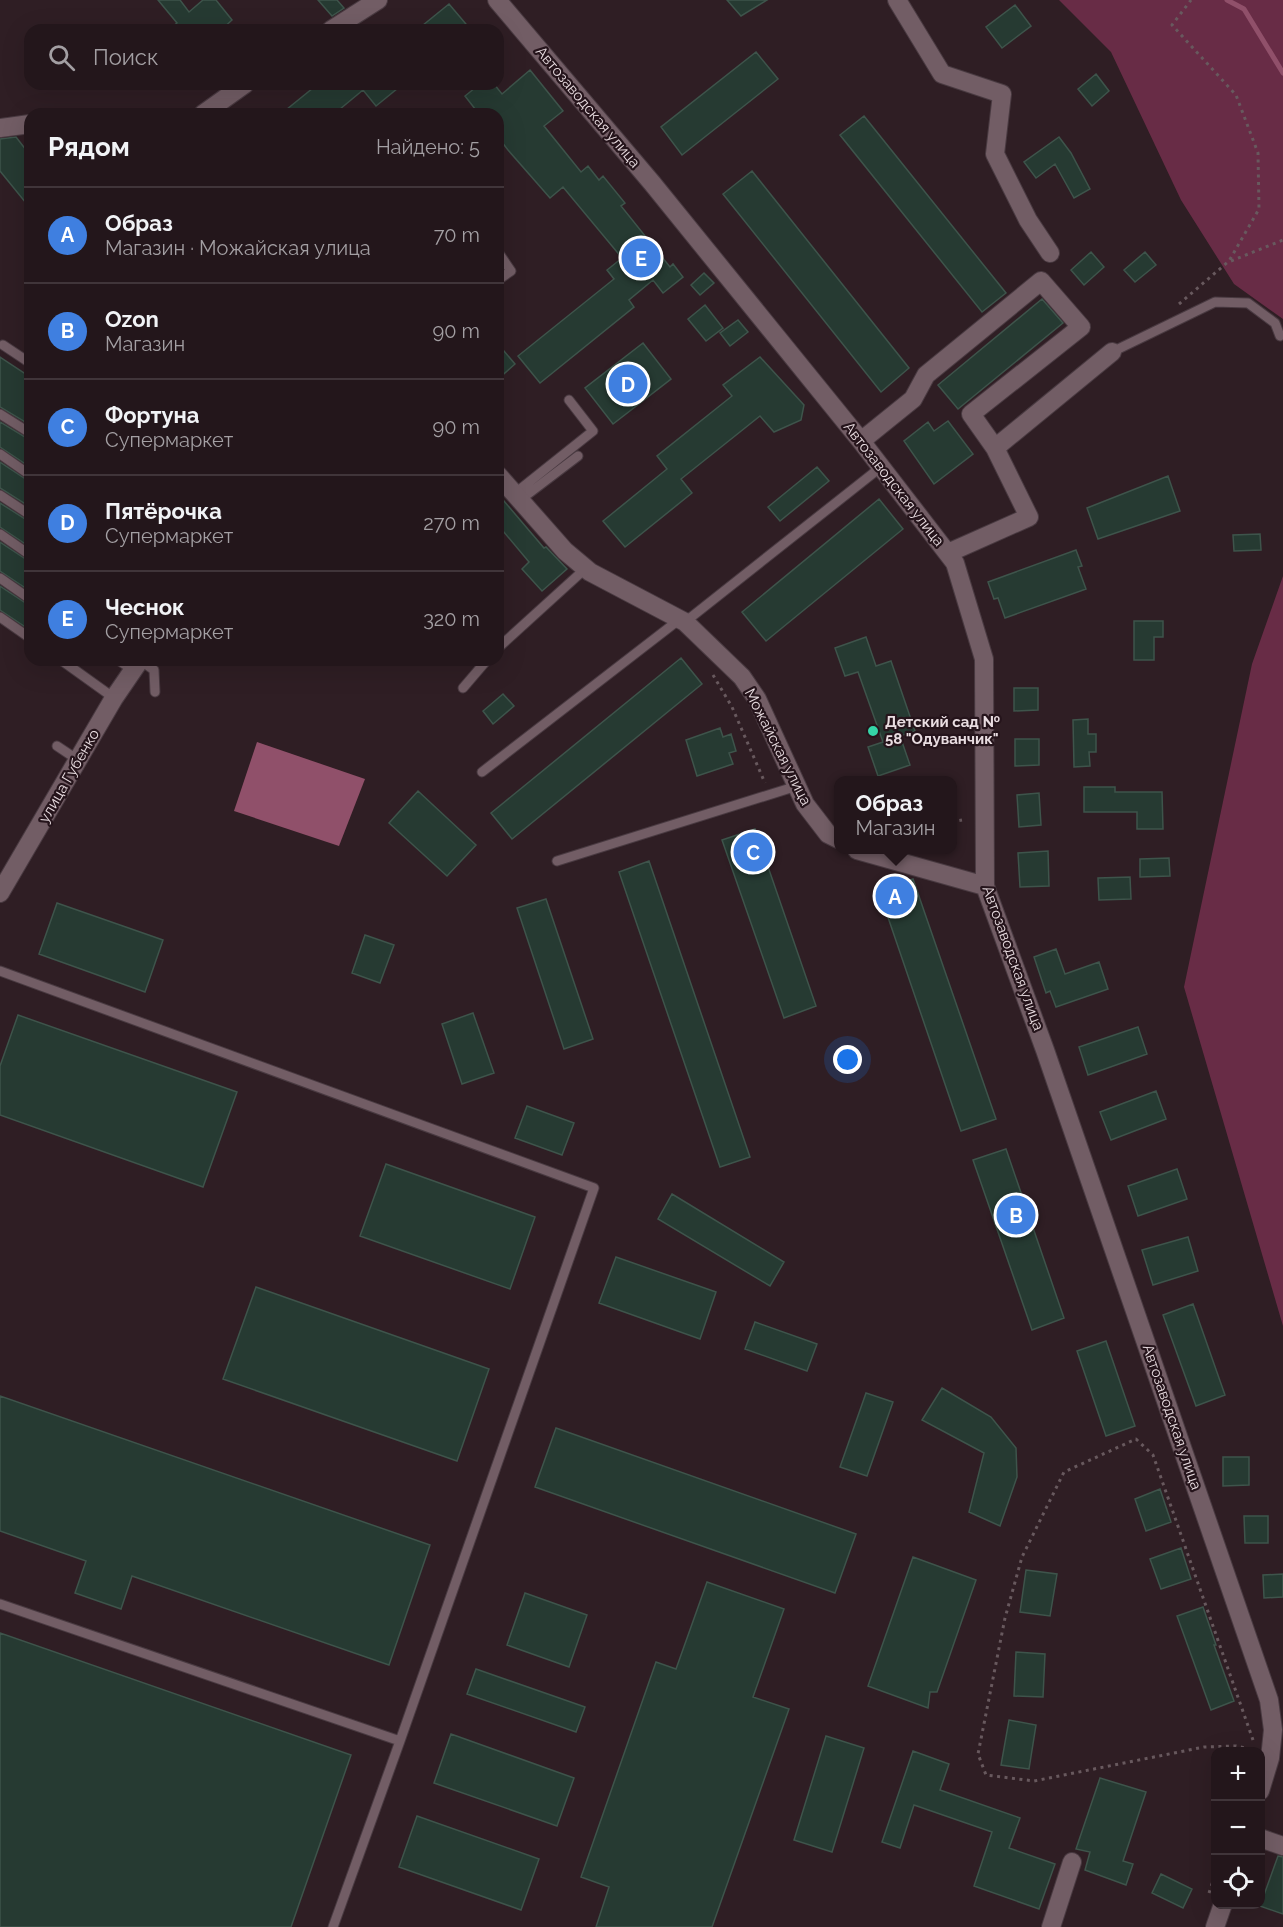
<!DOCTYPE html>
<html lang="ru">
<head>
<meta charset="utf-8">
<style>
	body { margin:0; font-family:Raleway,sans-serif; background:#2f2328; color:#f1f3f6 }
	.controls { position:absolute; right:18px; bottom:18px; display:grid; overflow:hidden; border-radius:12px; box-shadow:0 6px 24px #0002 }
	.controls button { width:54px; height:54px; display:grid; place-items:center; padding:0; border:0; border-bottom:2px solid #40353a; background:#23161b; color:#f1f3f6; font:30px sans-serif }
	.you { position:absolute; left:848px; top:1060px; width:21px; height:21px; margin:-15px; border:4px solid #fff; border-radius:50%; background:#1a73e8; box-shadow:0 0 0 9px #1a73e833 }
	.badge { display:grid; place-items:center; width:39px; height:39px; border-radius:50%; background:#0b8043; color:#fff; font-size:20px; font-weight:700 }
	.pin { position:absolute; translate:-50% -50%; border:3px solid #fff; box-shadow:0 2px 6px #0006 }
	.popup { position:absolute; left:834px; top:776px; width:123px; height:78px; box-sizing:border-box; display:grid; place-content:center; border-radius:12px; background:#23161b; filter:drop-shadow(0 2px 4px #0005); font-size:20px; white-space:nowrap; color:#a39fa3 }
	.popup b { font-size:22px; color:#f1f3f6 }
	.popup::after { content:''; position:absolute; left:50%; top:100%; margin-left:-12px; border:12px solid transparent; border-top-color:#23161b }
	.list { margin:0; padding:0; list-style:none }
	h2 { display:flex; justify-content:space-between; align-items:center; height:78px; margin:0; padding:0 24px; font-size:26px }
	h2 small { font-size:20px; font-weight:400; color:#a39fa3 }
	.list li { display:grid; grid-template-columns:39px 1fr auto; gap:18px; align-items:center; box-sizing:border-box; height:96px; padding:0 24px; border-top:2px solid #40353a }
	.list b { display:block; font-size:22px; white-space:nowrap }
	.list p { margin:0; font-size:20px; white-space:nowrap; color:#a39fa3 }
	.list em { font-size:20px; font-style:normal; color:#a39fa3 }
	.icon { flex:none; width:33px; height:33px; fill:none; stroke:currentColor; stroke-width:2; stroke-linecap:round; stroke-linejoin:round }
	.map { position:relative; flex:none; width:1283px; height:1927px; overflow:hidden }
	.search { position:absolute; background:#23161b; box-shadow:0 6px 24px #0002; left:24px; top:24px; width:480px; height:66px; display:flex; align-items:center; gap:15px; box-sizing:border-box; padding:0 21px; border-radius:18px; color:#a39fa3; font-size:22px }
	.panel { position:absolute; background:#23161b; box-shadow:0 6px 24px #0002; left:24px; top:108px; width:480px; height:558px; border-radius:18px }
	.map>svg:first-child { display:block }
	.green { fill:#682c46 }
	.water { fill:#90506a }
	.lines { fill:none; stroke-linecap:round; stroke-linejoin:round }
	.stream { stroke:#90506a; stroke-width:5 }
	.building { fill:#263a32; stroke:#3e544b; stroke-width:1.5 }
	.service-casing { stroke:#493a41; stroke-width:11 }
	.minor-casing { stroke:#493a41; stroke-width:20 }
	.path { stroke:#68595e; stroke-width:3; stroke-dasharray:3 4.5; stroke-linecap:butt }
	.service { stroke:#725d65; stroke-width:9 }
	.minor { stroke:#725d65; stroke-width:18 }
	.poi-dot { fill:#35d4a7; stroke:#25141b; stroke-width:2 }
	.labels { text-anchor:middle; stroke-width:4.5; stroke-linejoin:round; paint-order:stroke }
	.street-label { font-size:15px; fill:#e9dde1; stroke:#25141b }
	.poi-label { font-size:15px; font-weight:bold; fill:#e9dde1; stroke:#25141b; text-anchor:start }
</style>
</head>
<body>
<div class="map">
<svg width="1283" height="1927" viewBox="0 0 1283 1927">
	<rect width="100%" height="100%" fill="#2f1e24"/>
	<path class="green" d="M 1059,0 L 1283,0 L 1283,319 L 1234,284 L 1181,200 L 1111,52 Z
		M 1283,576 L 1283,1326 L 1184,987 L 1252,664 Z"/>
	<path class="water" d="M 257,742 L 365,779 L 339,846 L 234,811 Z"/>
	<g class="lines">
		<path class="stream" d="M 1227,0 L 1244,9 L 1283,73"/>
	</g>
	<path class="building" d="M 158,0 L 180,0 L 189,12 L 203,0 L 216,0 L 232,20 L 221,30 L 168,30 L 177,23 Z
		M 318,0 L 337,0 L 344,8 L 332,16 Z
		M 727,0 L 767,0 L 741,16 Z
		M 449,4 L 471,30 L 417,30 Z
		M 1015,5 L 1031,26 L 1002,48 L 986,27 Z
		M 756,52 L 778,79 L 682,155 L 661,127 Z
		M 530,70 L 563,111 L 544,126 L 581,172 L 588,166 L 599,180 L 603,176 L 625,203 L 621,206 L 670,267 L 673,264 L 683,277 L 663,293 L 653,280 L 629,300 L 634,307 L 540,383 L 518,356 L 614,279 L 607,270 L 622,258 L 563,187 L 550,198 L 508,150 L 498,137 L 498,114 L 479,114 L 465,96 L 480,84 L 494,84 L 502,94 Z
		M 1096,74 L 1109,91 L 1092,106 L 1078,89 Z
		M 318,84 L 403,84 L 376,106 L 363,90 L 334,114 L 281,114 Z
		M 864,116 L 1006,293 L 982,312 L 840,135 Z
		M 16,137 L 30,155 L 30,208 L 0,171 L 0,139 Z
		M 1059,137 L 1071,153 L 1090,189 L 1074,198 L 1055,164 L 1036,178 L 1024,162 Z
		M 752,171 L 909,368 L 881,392 L 723,194 Z
		M 1091,252 L 1104,267 L 1084,285 L 1071,270 Z
		M 1145,252 L 1156,265 L 1135,282 L 1124,270 Z
		M 704,273 L 714,283 L 700,295 L 691,285 Z
		M 1042,299 L 1063,323 L 958,409 L 938,385 Z
		M 705,305 L 723,328 L 706,341 L 688,319 Z
		M 738,320 L 748,332 L 730,346 L 720,333 Z
		M 643,343 L 671,379 L 613,424 L 585,388 Z
		M 498,344 L 515,364 L 498,379 Z
		M 0,357 L 30,377 L 30,425 L 0,407 Z
		M 760,357 L 804,405 L 801,420 L 774,432 L 760,416 L 681,479 L 692,493 L 625,547 L 603,521 L 667,469 L 657,456 L 732,396 L 723,385 Z
		M 948,421 L 973,454 L 934,484 L 904,441 L 928,422 L 934,431 Z
		M 0,422 L 30,440 L 30,467 L 0,447 Z
		M 0,462 L 30,482 L 30,507 L 0,488 Z
		M 817,467 L 829,481 L 780,521 L 768,507 Z
		M 1168,476 L 1180,511 L 1098,539 L 1087,508 Z
		M 498,494 L 544,548 L 546,547 L 567,569 L 542,591 L 522,569 L 529,562 L 498,525 Z
		M 879,499 L 903,529 L 766,641 L 742,612 Z
		M 0,503 L 30,522 L 30,547 L 0,527 Z
		M 1260,534 L 1261,550 L 1234,551 L 1233,535 Z
		M 0,542 L 30,562 L 30,591 L 0,571 Z
		M 1076,550 L 1082,566 L 1078,567 L 1086,589 L 1005,618 L 998,598 L 994,599 L 988,582 Z
		M 0,586 L 30,606 L 30,630 L 0,610 Z
		M 1134,621 L 1163,621 L 1163,637 L 1154,637 L 1154,660 L 1134,660 Z
		M 866,637 L 876,666 L 891,661 L 915,731 L 900,736 L 910,765 L 878,776 L 868,747 L 883,742 L 858,672 L 845,676 L 835,648 Z
		M 681,658 L 702,684 L 512,839 L 491,813 Z
		M 1014,688 L 1038,688 L 1038,710 L 1014,711 Z
		M 503,694 L 514,706 L 493,724 L 483,711 Z
		M 1088,719 L 1088,734 L 1096,734 L 1096,752 L 1089,752 L 1090,766 L 1074,767 L 1073,720 Z
		M 720,728 L 723,737 L 731,734 L 736,751 L 729,753 L 733,764 L 697,776 L 686,740 Z
		M 1015,739 L 1039,739 L 1039,765 L 1015,766 Z
		M 1084,787 L 1115,787 L 1115,792 L 1162,792 L 1163,829 L 1137,829 L 1137,812 L 1084,812 Z
		M 418,791 L 476,845 L 447,876 L 389,823 Z
		M 1039,793 L 1041,825 L 1019,827 L 1017,795 Z
		M 755,829 L 816,1006 L 784,1018 L 722,840 Z
		M 1048,851 L 1049,886 L 1020,887 L 1018,853 Z
		M 1169,858 L 1170,876 L 1140,877 L 1140,859 Z
		M 649,861 L 750,1157 L 720,1167 L 619,872 Z
		M 1130,877 L 1131,899 L 1099,900 L 1098,878 Z
		M 913,879 L 996,1119 L 961,1131 L 879,891 Z
		M 546,899 L 593,1039 L 564,1049 L 517,908 Z
		M 57,903 L 163,940 L 145,992 L 39,954 Z
		M 365,935 L 394,945 L 380,983 L 352,973 Z
		M 1056,949 L 1065,974 L 1099,962 L 1108,989 L 1056,1007 L 1050,991 L 1046,993 L 1034,957 Z
		M 473,1013 L 494,1073 L 462,1084 L 442,1024 Z
		M 18,1015 L 237,1092 L 203,1187 L 0,1115 L 0,1066 Z
		M 1138,1027 L 1147,1054 L 1088,1075 L 1079,1047 Z
		M 1156,1091 L 1166,1119 L 1111,1140 L 1100,1112 Z
		M 527,1106 L 574,1123 L 562,1155 L 515,1138 Z
		M 1006,1149 L 1064,1318 L 1032,1330 L 973,1160 Z
		M 386,1164 L 535,1217 L 510,1289 L 360,1236 Z
		M 1177,1169 L 1187,1199 L 1138,1216 L 1128,1186 Z
		M 672,1194 L 784,1262 L 770,1286 L 658,1219 Z
		M 1188,1237 L 1198,1271 L 1153,1285 L 1142,1250 Z
		M 616,1257 L 716,1292 L 700,1339 L 599,1303 Z
		M 256,1287 L 489,1369 L 457,1461 L 223,1379 Z
		M 1193,1304 L 1225,1395 L 1196,1406 L 1163,1315 Z
		M 755,1322 L 817,1344 L 807,1371 L 745,1349 Z
		M 1106,1341 L 1135,1426 L 1106,1436 L 1077,1351 Z
		M 942,1388 L 991,1417 L 1016,1448 L 1017,1477 L 1000,1526 L 969,1512 L 984,1453 L 922,1420 Z
		M 866,1393 L 893,1402 L 867,1476 L 840,1467 Z
		M 0,1396 L 430,1545 L 389,1665 L 132,1576 L 121,1609 L 75,1593 L 86,1561 L 0,1531 Z
		M 556,1428 L 856,1534 L 835,1593 L 535,1487 Z
		M 1223,1457 L 1249,1457 L 1249,1485 L 1223,1486 Z
		M 1160,1489 L 1171,1522 L 1146,1531 L 1135,1499 Z
		M 1244,1516 L 1268,1516 L 1268,1543 L 1245,1543 Z
		M 1181,1548 L 1191,1579 L 1161,1589 L 1150,1559 Z
		M 913,1557 L 976,1580 L 937,1692 L 930,1692 L 928,1708 L 868,1686 Z
		M 1026,1570 L 1057,1574 L 1050,1616 L 1020,1612 Z
		M 1283,1574 L 1283,1597 L 1264,1598 L 1263,1575 Z
		M 707,1582 L 784,1609 L 753,1697 L 789,1709 L 712,1927 L 596,1927 L 609,1887 L 581,1877 L 656,1662 L 676,1669 Z
		M 525,1593 L 587,1615 L 569,1667 L 507,1645 Z
		M 1203,1607 L 1216,1645 L 1214,1645 L 1234,1701 L 1211,1710 L 1177,1616 Z
		M 0,1633 L 351,1755 L 291,1927 L 0,1927 Z
		M 1016,1652 L 1045,1654 L 1043,1697 L 1014,1696 Z
		M 476,1669 L 585,1707 L 576,1732 L 467,1694 Z
		M 1009,1720 L 1036,1725 L 1029,1769 L 1001,1765 Z
		M 451,1734 L 574,1778 L 557,1826 L 434,1783 Z
		M 826,1736 L 864,1748 L 832,1852 L 794,1840 Z
		M 913,1751 L 949,1764 L 940,1790 L 1020,1818 L 1009,1848 L 1055,1864 L 1039,1909 L 974,1886 L 992,1832 L 914,1805 L 900,1848 L 882,1842 Z
		M 1100,1778 L 1146,1792 L 1123,1861 L 1133,1864 L 1126,1885 L 1085,1870 L 1090,1852 L 1076,1849 Z
		M 417,1816 L 539,1859 L 521,1910 L 399,1867 Z
		M 1278,1856 L 1283,1857 L 1283,1914 L 1260,1906 Z
		M 1161,1874 L 1192,1889 L 1183,1908 L 1152,1893 Z"/>
	<g class="lines">
		<g class="service-casing">
			<path id="service" d="M 498,252 L 511,271 L 498,280
				M 3,345 L 30,363
				M 1112,352 L 1215,302 L 1248,303 L 1275,323 L 1280,336
				M 0,414 L 30,433
				M 0,454 L 30,475
				M 514,494 L 593,431 L 569,400
				M 528,494 L 578,456
				M 0,495 L 30,515
				M 0,534 L 30,555
				M 0,578 L 30,599
				M 0,617 L 30,638
				M 685,622 L 881,467
				M 498,648 L 586,568
				M 61,660 L 114,698
				M 118,660 L 133,670
				M 140,660 L 154,670 L 155,692
				M 463,688 L 487,660
				M 57,746 L 78,760
				M 482,772 L 680,619
				M 557,861 L 797,786
				M 0,971 L 594,1188 L 400,1741 L 333,1927
				M 0,1604 L 400,1741"/>
		</g>
		<g class="minor-casing">
			<path id="minor" d="M 497,0 L 652,183 L 861,441 L 955,563 L 984,659 L 985,886 L 1045,1050 L 1269,1700 L 1273,1730 L 1270,1758 L 1260,1791
				M 897,0 L 942,74 L 1002,94 L 995,154 L 1028,220 L 1050,253
				M 331,30 L 378,0
				M 203,114 L 245,84
				M 0,128 L 30,124
				M 861,441 L 913,399 L 926,375 L 1041,281 L 1081,327 L 971,414 L 995,448 L 1029,517 L 948,553
				M 995,448 L 1112,352
				M 498,475 L 565,551 L 590,572 L 685,622 L 742,677 L 757,699 L 805,804 L 828,834 L 838,839
				M 857,850 L 985,886
				M 0,893 L 114,698 L 140,660
				M 1260,1838 L 1283,1846
				M 1051,1927 L 1072,1862
				M 1215,1927 L 1223,1904"/>
		</g>
		<path class="path" d="M 1231,261 L 1283,240
			M 1179,304 L 1229,261 L 1259,209 L 1258,153 L 1236,95 L 1172,25 L 1191,0
			M 713,675 L 732,707 L 765,783
			M 952,822 L 962,820
			M 1253,1740 L 1153,1455 L 1136,1439 L 1064,1472 L 1022,1557 L 1005,1618 L 978,1754 L 986,1775 L 1034,1781 L 1204,1747 L 1236,1746 L 1254,1750
			M 1209,1893 L 1216,1872"/>
		<use href="#service" class="service"/>
		<use href="#minor" class="minor"/>
	</g>
	<circle class="poi-dot" cx="873" cy="731" r="6"/>
	<g class="labels">
		<g class="street-label">
			<text transform="translate(588 107) rotate(50)" y="5">Автозаводская улица</text>
			<text transform="translate(894 484) rotate(52)" y="5">Автозаводская улица</text>
			<text transform="translate(778 747) rotate(63)" y="5">Можайская улица</text>
			<text transform="translate(69 776) rotate(-60)" y="5">улица Губенко</text>
			<text transform="translate(1013 958) rotate(70)" y="5">Автозаводская улица</text>
			<text transform="translate(1172 1417) rotate(71)" y="5">Автозаводская улица</text>
		</g>
		<g class="poi-label">
			<text x="885" y="727">Детский сад №<tspan x="885" dy="17">58 "Одуванчик"</tspan></text>
		</g>
	</g>
</svg>
<div class="controls">
<button>+</button>
<button>−</button>
<button><svg class="icon" aria-label="locate" viewBox="0 0 24 24"><circle cx="12" cy="12" r="6"/><path d="M12 2v4M12 18v4M2 12h4M18 12h4"/></svg></button>
</div>
<div class="you"></div>
<div class="pin badge" style="left:895px;top:896px;background:#3f7fe0">A</div>
<div class="popup"><b>Образ</b>Магазин</div>
<div class="pin badge" style="left:1016px;top:1215px;background:#3f7fe0">B</div>
<div class="pin badge" style="left:753px;top:852px;background:#3f7fe0">C</div>
<div class="pin badge" style="left:628px;top:384px;background:#3f7fe0">D</div>
<div class="pin badge" style="left:641px;top:258px;background:#3f7fe0">E</div>
<div class="search"><svg class="icon" aria-label="search" viewBox="0 0 24 24"><circle cx="10" cy="10" r="6"/><path d="M15 15l6 6"/></svg>Поиск</div>
<section class="panel">
<h2>Рядом<small>Найдено: 5</small></h2>
<ul class="list">
<li><span class="badge" style="background:#3f7fe0">A</span><div><b>Образ</b><p>Магазин · Можайская улица</p></div><em>70 m</em></li>
<li><span class="badge" style="background:#3f7fe0">B</span><div><b>Ozon</b><p>Магазин</p></div><em>90 m</em></li>
<li><span class="badge" style="background:#3f7fe0">C</span><div><b>Фортуна</b><p>Супермаркет</p></div><em>90 m</em></li>
<li><span class="badge" style="background:#3f7fe0">D</span><div><b>Пятёрочка</b><p>Супермаркет</p></div><em>270 m</em></li>
<li><span class="badge" style="background:#3f7fe0">E</span><div><b>Чеснок</b><p>Супермаркет</p></div><em>320 m</em></li>
</ul>
</section>
</div>
</body>
</html>
